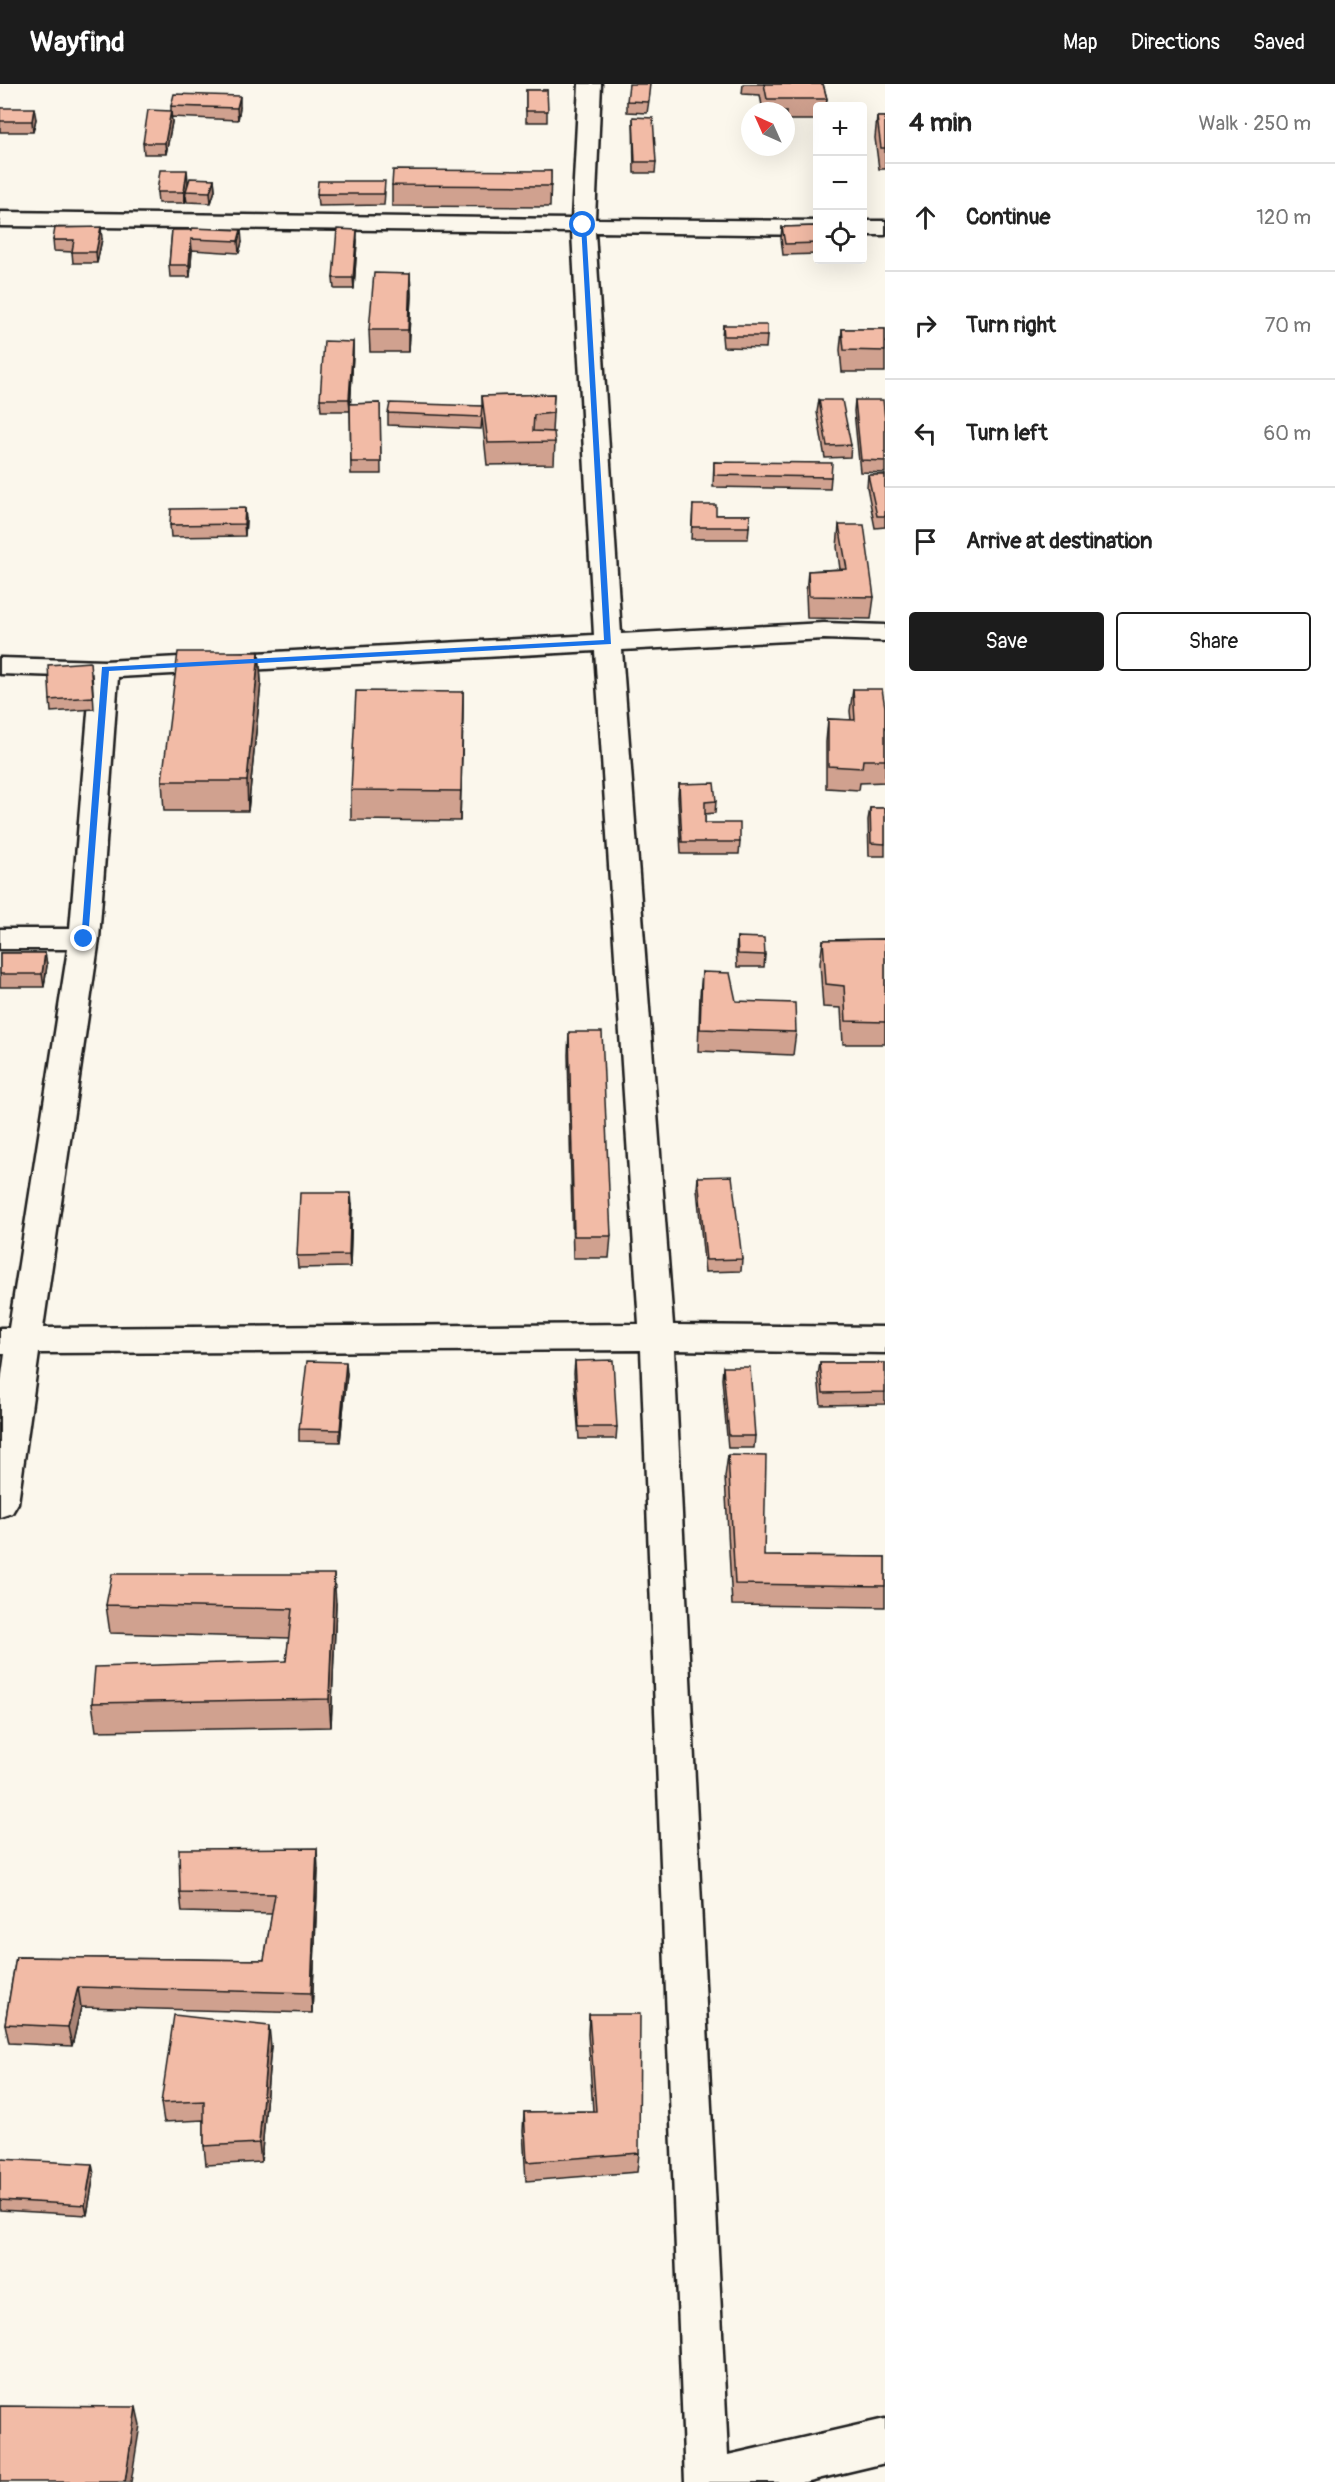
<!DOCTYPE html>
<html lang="en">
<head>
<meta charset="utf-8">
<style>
	body { margin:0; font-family:Pangolin,sans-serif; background:#f6f6f6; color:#222 }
	.controls { position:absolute; right:18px; top:18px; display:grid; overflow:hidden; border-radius:6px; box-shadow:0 6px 24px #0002 }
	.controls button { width:54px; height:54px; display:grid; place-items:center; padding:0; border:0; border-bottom:2px solid #e0e0e0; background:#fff; color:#222; font:30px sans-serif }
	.compass { position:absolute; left:741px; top:18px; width:54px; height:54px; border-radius:50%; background:#fff; box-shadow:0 6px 24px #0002; rotate:315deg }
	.stop { position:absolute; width:18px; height:18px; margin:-14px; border:4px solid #1a73e8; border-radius:50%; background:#fff }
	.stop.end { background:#1a73e8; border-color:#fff; box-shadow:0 2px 6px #0008 }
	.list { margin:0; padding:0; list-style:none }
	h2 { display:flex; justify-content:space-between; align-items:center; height:78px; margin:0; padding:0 24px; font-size:26px }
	h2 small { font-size:20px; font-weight:400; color:#767676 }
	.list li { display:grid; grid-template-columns:39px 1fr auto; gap:18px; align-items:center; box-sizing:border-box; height:108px; padding:0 24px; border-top:2px solid #e0e0e0 }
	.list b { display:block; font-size:22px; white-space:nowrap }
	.list em { font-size:20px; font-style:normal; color:#767676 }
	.actions { display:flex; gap:12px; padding:18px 24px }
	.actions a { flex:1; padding:14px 0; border:2px solid #1c1c1c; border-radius:6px; text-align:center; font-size:21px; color:#1c1c1c }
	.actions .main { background:#1c1c1c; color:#fff }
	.icon { flex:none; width:33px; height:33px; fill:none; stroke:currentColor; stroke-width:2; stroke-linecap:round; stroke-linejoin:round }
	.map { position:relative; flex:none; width:885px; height:2398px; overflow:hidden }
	header { display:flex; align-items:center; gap:36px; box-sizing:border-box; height:84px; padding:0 30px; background:#1c1c1c; color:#fff }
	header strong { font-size:28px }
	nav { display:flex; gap:33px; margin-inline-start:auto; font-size:21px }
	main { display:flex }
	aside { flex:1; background:#fff }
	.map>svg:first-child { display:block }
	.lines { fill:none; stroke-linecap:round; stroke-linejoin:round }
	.street-casing { stroke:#1c1c1c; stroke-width:5 }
	.street { fill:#fbf7ec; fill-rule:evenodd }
	.wall { fill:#d0a18f; stroke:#1c1c1c; stroke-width:1.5 }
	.shaded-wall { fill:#a98374; stroke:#1c1c1c; stroke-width:1.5 }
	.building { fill:#f2bba6; stroke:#1c1c1c; stroke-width:1.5 }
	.route { fill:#1a73e8 }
</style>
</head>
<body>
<header>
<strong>Wayfind</strong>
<nav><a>Map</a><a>Directions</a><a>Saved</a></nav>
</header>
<main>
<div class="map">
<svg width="885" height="2398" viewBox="0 0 885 2398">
	<rect width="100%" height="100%" fill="#fbf7ec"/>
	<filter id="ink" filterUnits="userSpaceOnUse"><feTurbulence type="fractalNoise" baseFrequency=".0167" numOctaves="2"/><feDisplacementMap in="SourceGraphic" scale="12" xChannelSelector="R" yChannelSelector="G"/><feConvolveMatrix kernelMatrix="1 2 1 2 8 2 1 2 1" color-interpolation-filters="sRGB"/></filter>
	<g filter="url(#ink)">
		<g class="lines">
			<g class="street-casing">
				<path id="street" d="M 579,0 L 601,0 L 595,135 L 818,137 L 818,151 L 595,148 L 621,550 L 824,539 L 885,541 L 885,557 L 824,555 L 622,566 L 673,1241 L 885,1243 L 885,1269 L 674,1266 L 728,2371 L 885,2335 L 885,2379 L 805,2398 L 685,2398 L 641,1266 L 39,1269 L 18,1419 L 12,1429 L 0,1433 L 0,1305 L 5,1270 L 0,1270 L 0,1244 L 9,1244 L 68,865 L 0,865 L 0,845 L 70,845 L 91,593 L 0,590 L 0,574 L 105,577 L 594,551 L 572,148 L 0,142 L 0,128 L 572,135 ZM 595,567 L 639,1240 L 43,1244 L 99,855 L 118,593 Z
					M 862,137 L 885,137 L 885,151 L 862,151 Z"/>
			</g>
			<use href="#street" class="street"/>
		</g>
		<path class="wall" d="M 743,0 L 823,0 L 827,15 L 826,22 L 818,22 L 818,36 L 786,36 L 786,27 L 763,27 L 760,11 L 742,10 Z
			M 526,6 L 547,6 L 547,38 L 526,38 Z
			M 650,10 L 647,29 L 627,28 L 627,17 Z
			M 171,22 L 240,23 L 238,36 L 171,33 L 172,38 L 166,70 L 144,70 L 143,59 L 171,27 Z
			M 0,24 L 36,35 L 33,48 L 0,48 Z
			M 633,33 L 656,78 L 655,89 L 634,89 Z
			M 877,33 L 885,33 L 885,85 L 879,85 L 875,54 Z
			M 551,87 L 550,123 L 392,122 L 392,101 Z
			M 214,95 L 215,106 L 211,119 L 187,118 L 186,112 L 185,119 L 158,119 L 157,108 L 188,97 L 187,102 Z
			M 385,108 L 384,121 L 318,122 L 317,110 Z
			M 818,142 L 818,170 L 783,171 L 781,154 L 782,143 Z
			M 172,146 L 242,158 L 239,169 L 192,166 L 190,193 L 170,193 L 169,181 Z
			M 102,155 L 97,179 L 73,179 L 72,168 L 54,167 L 53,156 Z
			M 357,157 L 354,205 L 334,205 L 333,194 Z
			M 410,190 L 411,211 L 408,268 L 370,268 L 369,246 Z
			M 723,241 L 767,252 L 766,264 L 723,263 L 722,252 Z
			M 842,245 L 885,245 L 885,288 L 842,288 L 840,266 Z
			M 353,258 L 353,269 L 350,327 L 321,327 L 320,315 Z
			M 554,310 L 552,348 L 555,358 L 554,380 L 487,381 L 482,334 L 481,345 L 388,341 L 388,329 L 482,322 L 482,312 Z
			M 819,316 L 851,361 L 850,373 L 825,374 L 817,328 Z
			M 855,316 L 885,336 L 885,389 L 860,388 L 854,327 Z
			M 380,319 L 381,390 L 351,390 L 350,320 Z
			M 714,378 L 831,393 L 830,405 L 713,403 Z
			M 868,391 L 885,391 L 885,443 L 875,444 L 867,403 Z
			M 693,421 L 716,431 L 750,431 L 748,455 L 691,455 Z
			M 246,435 L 245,452 L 171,453 L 170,441 Z
			M 839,441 L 874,513 L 871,535 L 807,534 L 806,509 L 808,487 L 840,485 L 837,463 Z
			M 259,568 L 261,598 L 248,727 L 164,727 L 162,697 Z
			M 92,590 L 94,625 L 51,628 L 50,616 Z
			M 853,605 L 885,623 L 885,698 L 860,699 L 859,706 L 826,704 L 826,658 L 828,635 L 851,636 L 850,627 Z
			M 463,608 L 460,737 L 351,736 L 351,706 Z
			M 679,700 L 716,717 L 715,729 L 705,730 L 705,739 L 740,758 L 739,770 L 681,770 L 678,713 Z
			M 870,724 L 885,724 L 885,772 L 869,772 L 868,736 Z
			M 737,853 L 765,871 L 764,883 L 737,883 L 736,865 Z
			M 885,855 L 885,960 L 843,960 L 841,924 L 823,923 L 820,879 L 823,856 Z
			M 0,869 L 45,869 L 47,881 L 44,903 L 0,903 Z
			M 702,888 L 736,917 L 796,948 L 793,971 L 698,967 L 700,911 Z
			M 569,948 L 611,1152 L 609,1174 L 573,1174 L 568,971 Z
			M 698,1093 L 742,1175 L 741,1187 L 705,1188 L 697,1105 Z
			M 352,1121 L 350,1183 L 298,1184 L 297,1172 Z
			M 575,1277 L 617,1343 L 616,1355 L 579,1355 L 574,1289 Z
			M 820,1279 L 885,1279 L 885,1320 L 821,1321 L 818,1291 Z
			M 723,1283 L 755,1352 L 754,1364 L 728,1364 L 722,1295 Z
			M 347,1290 L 340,1358 L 299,1357 L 299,1345 Z
			M 728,1371 L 764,1472 L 885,1473 L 885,1523 L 732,1521 L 725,1393 Z
			M 336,1519 L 331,1643 L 96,1647 L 92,1619 L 286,1577 L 289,1554 L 110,1549 L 106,1521 Z
			M 318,1785 L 312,1929 L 81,1923 L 72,1962 L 9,1959 L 5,1940 L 16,1873 L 264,1876 L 272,1830 L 182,1828 L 180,1808 Z
			M 589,1930 L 639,2069 L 637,2088 L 526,2097 L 523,2047 L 524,2028 L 593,2027 L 588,1950 Z
			M 271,1962 L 261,2078 L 206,2081 L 204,2062 L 204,2036 L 164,2038 L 161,2019 Z
			M 0,2075 L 94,2090 L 87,2131 L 0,2126 Z"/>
		<path class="shaded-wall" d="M 240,12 L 240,23 L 238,36 L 237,24 Z
			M 34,24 L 36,35 L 33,48 L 32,37 Z
			M 171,27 L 172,38 L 166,70 L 165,59 Z
			M 187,86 L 188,97 L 187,107 L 186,107 L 185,119 L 184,108 Z
			M 214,95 L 215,106 L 211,119 L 210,108 Z
			M 101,143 L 102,155 L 97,179 L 96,168 Z
			M 241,146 L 242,158 L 239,169 L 238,157 Z
			M 357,146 L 357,157 L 354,205 L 353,194 Z
			M 191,155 L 192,166 L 190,193 L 189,181 Z
			M 410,190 L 411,211 L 408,268 L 408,246 Z
			M 353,258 L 353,269 L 350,327 L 349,315 Z
			M 245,424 L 246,435 L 245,452 L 244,440 Z
			M 259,568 L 261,598 L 248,727 L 247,697 Z
			M 463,608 L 463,637 L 460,737 L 461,707 Z
			M 45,869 L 47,881 L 44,903 L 42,890 Z
			M 351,1109 L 352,1121 L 350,1183 L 349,1171 Z
			M 346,1278 L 347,1290 L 340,1358 L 340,1346 Z
			M 334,1490 L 336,1519 L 331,1643 L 329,1615 Z
			M 317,1764 L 318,1785 L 312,1929 L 311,1909 Z
			M 78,1903 L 81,1923 L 72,1962 L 68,1943 Z
			M 269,1942 L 271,1962 L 261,2078 L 259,2059 Z
			M 92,2080 L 94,2090 L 87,2131 L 85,2121 Z
			M 136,2323 L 140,2341 L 131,2398 L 125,2398 Z"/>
		<path class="building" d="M 629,0 L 650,0 L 648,18 L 627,17 Z
			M 764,0 L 823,0 L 827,15 L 767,15 Z
			M 526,6 L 547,6 L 548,27 L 526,27 Z
			M 174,10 L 240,12 L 237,24 L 171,22 Z
			M 0,24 L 34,24 L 32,37 L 0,37 Z
			M 148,26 L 171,27 L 165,59 L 143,59 Z
			M 633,33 L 653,34 L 656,78 L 635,78 Z
			M 877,33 L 885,33 L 885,64 L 881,64 Z
			M 160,86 L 187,86 L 184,108 L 157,108 Z
			M 393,86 L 551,87 L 551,102 L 392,101 Z
			M 190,94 L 214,95 L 210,108 L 186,107 Z
			M 318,97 L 385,97 L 384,110 L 317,110 Z
			M 818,142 L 818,159 L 785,160 L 782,143 Z
			M 101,143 L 96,168 L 72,168 L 74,156 L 53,156 L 55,144 Z
			M 192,144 L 241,146 L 238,157 L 191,155 L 189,181 L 169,181 L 172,146 L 192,146 Z
			M 337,145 L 357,146 L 353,194 L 333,194 Z
			M 374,189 L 410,190 L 408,246 L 369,246 Z
			M 723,241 L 767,241 L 767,252 L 724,252 Z
			M 842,245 L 885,245 L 885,267 L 844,266 Z
			M 324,257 L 353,258 L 349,315 L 320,315 Z
			M 554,310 L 553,329 L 534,331 L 533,347 L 554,348 L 555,358 L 488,359 L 482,312 Z
			M 819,316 L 842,316 L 851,361 L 827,362 Z
			M 855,316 L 883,316 L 885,336 L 885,377 L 861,376 Z
			M 380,319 L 381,378 L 351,378 L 350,320 Z
			M 390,319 L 482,322 L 481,333 L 388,329 Z
			M 714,378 L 832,379 L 831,393 L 714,391 Z
			M 868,391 L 885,391 L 885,432 L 877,432 Z
			M 693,421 L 716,421 L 716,431 L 750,431 L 749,443 L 692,443 Z
			M 245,424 L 244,440 L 170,441 L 171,425 Z
			M 839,441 L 864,441 L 874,513 L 809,512 L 808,487 L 847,485 Z
			M 178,568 L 259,568 L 247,697 L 162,697 Z
			M 90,578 L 93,613 L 50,616 L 48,581 Z
			M 853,605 L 882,605 L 885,623 L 885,676 L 863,676 L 862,684 L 828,682 L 828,635 L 855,636 Z
			M 356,607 L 463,608 L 461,707 L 351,706 Z
			M 714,699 L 716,717 L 705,718 L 705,739 L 740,739 L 740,758 L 682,758 L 679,700 Z
			M 870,724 L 885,724 L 885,760 L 871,759 Z
			M 737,853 L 764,854 L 765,871 L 738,870 Z
			M 885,855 L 885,938 L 846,937 L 844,902 L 826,900 L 823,856 Z
			M 0,869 L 45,869 L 42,890 L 0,890 Z
			M 702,888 L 730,889 L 736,917 L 795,919 L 796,948 L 700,945 Z
			M 569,948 L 602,948 L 611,1152 L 574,1152 Z
			M 732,1092 L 742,1175 L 706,1176 L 698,1093 Z
			M 300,1109 L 351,1109 L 349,1171 L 297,1172 Z
			M 613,1276 L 617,1343 L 579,1343 L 575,1277 Z
			M 307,1277 L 346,1278 L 340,1346 L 299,1345 Z
			M 820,1279 L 885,1279 L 885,1308 L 823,1309 Z
			M 723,1283 L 750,1283 L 755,1352 L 729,1352 Z
			M 728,1371 L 766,1372 L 764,1472 L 885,1473 L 885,1502 L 735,1500 Z
			M 112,1490 L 334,1490 L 329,1615 L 92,1619 L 95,1583 L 286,1577 L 292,1525 L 106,1521 Z
			M 317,1764 L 311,1909 L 78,1903 L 68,1943 L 5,1940 L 16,1873 L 264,1876 L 275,1810 L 180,1808 L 179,1765 Z
			M 589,1930 L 640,1930 L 639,2069 L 527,2078 L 524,2028 L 596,2027 Z
			M 174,1931 L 269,1942 L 259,2059 L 204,2062 L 204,2017 L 161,2019 Z
			M 0,2075 L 92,2080 L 85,2121 L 0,2116 Z
			M 0,2322 L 136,2323 L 125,2398 L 0,2398 Z"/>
	</g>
	<path class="route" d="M 581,140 L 586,141 L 611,560 L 109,587 L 88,855 L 81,858 L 102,583 L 604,556 Z"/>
</svg>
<div class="controls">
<button>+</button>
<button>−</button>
<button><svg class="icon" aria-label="locate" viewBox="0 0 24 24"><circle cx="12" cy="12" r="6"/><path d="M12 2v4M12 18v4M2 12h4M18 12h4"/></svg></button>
</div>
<svg class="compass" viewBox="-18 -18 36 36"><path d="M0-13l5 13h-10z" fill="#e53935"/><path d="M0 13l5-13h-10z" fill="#767676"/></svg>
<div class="stop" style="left:583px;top:141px"></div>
<div class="stop end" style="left:84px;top:855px"></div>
</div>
<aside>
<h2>4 min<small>Walk · 250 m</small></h2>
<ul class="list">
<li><svg class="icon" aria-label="ahead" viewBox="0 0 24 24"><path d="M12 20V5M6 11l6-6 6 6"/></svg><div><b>Continue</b></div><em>120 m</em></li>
<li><svg class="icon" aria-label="right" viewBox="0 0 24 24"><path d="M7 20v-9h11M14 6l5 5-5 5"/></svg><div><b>Turn right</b></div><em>70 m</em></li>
<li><svg class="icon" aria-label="left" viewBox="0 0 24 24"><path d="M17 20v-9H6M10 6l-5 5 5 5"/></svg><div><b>Turn left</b></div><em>60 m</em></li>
<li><svg class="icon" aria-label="arrive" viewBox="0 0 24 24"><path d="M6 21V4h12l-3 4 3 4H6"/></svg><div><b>Arrive at destination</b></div></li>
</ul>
<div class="actions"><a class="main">Save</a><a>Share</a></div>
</aside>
</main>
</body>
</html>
